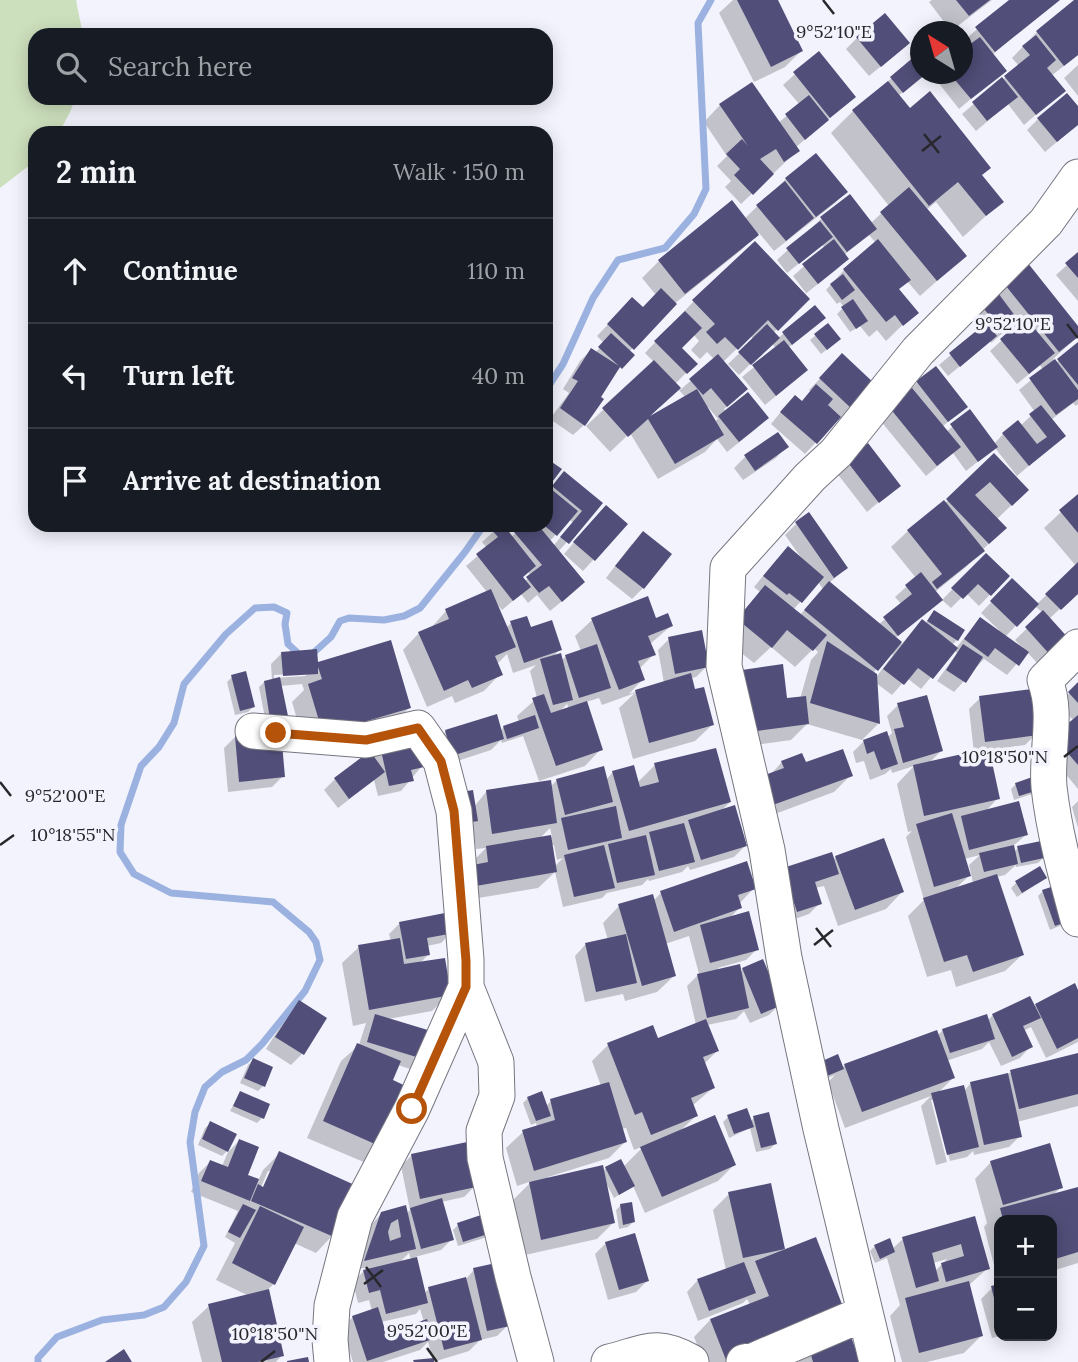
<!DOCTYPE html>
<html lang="en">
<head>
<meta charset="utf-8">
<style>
	body { margin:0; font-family:Lora,serif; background:#20242c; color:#f1f3f6 }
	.controls { position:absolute; right:21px; bottom:21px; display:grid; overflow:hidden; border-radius:14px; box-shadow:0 4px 18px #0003 }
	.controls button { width:63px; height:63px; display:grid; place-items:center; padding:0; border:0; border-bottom:2px solid #363941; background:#171b24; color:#f1f3f6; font:35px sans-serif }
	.compass { position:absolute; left:910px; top:21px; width:63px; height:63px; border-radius:50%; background:#171b24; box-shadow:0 4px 18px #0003; rotate:323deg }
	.stop { position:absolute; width:21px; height:21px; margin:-16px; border:5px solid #b45309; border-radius:50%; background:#fff }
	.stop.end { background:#b45309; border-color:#fff; box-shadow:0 2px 7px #0008 }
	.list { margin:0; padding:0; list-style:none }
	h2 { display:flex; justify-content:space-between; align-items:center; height:91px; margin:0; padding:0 28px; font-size:30px }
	h2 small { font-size:23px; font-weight:400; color:#9ea1a6 }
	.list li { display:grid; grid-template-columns:46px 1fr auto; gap:21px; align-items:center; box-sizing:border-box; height:105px; padding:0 28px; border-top:2px solid #363941 }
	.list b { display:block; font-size:26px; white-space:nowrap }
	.list em { font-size:23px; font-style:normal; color:#9ea1a6 }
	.icon { flex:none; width:38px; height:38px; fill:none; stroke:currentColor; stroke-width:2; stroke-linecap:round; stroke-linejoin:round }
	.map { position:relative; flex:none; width:1078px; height:1362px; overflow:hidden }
	.search { position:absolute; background:#171b24; box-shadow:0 4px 18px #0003; left:28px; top:28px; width:525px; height:77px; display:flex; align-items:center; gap:18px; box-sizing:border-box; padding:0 24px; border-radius:21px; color:#9ea1a6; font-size:26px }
	.panel { position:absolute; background:#171b24; box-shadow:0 4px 18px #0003; left:28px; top:126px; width:525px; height:406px; border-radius:21px }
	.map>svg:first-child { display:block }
	.green { fill:#cde0bd }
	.shadow { fill:#0003; fill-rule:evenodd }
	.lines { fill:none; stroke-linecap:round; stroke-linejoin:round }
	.stream { stroke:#9bb2e0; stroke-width:7 }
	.building { fill:#514e79; fill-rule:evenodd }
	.minor-casing { stroke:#767680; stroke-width:37 }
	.minor { stroke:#fff; stroke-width:35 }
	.route { stroke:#b45309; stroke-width:9 }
	.ticks { fill:none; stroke:#28282c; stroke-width:2.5 }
	.ticks-label { font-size:18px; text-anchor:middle; fill:#28282c; stroke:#f3f3fd; stroke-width:7; stroke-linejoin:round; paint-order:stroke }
</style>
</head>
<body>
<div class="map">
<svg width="1078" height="1362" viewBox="0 0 1078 1362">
	<rect width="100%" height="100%" fill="#f3f3fd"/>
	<path class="green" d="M 0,0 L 76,0 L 83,35 L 35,35 L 35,98 L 75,98 L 71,110 L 59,133 L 35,133 L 35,161 L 0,188 Z"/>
	<path class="shadow" d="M 733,0 L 776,0 L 801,51 L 785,67 L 752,83 L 754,82 L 719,13 Z
		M 932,0 L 992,0 L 951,31 L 929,2 Z
		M 1012,0 L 1058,0 L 992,55 L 1004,71 L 959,109 L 934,77 L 937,74 L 962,74 L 964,51 L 962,42 Z
		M 1078,0 L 1078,55 L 1051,76 L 1063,91 L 1024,125 L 1008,104 L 976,131 L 962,114 L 1019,66 L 1012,58 L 1037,32 Z
		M 857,38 L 897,53 L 869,76 L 846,49 Z
		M 818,53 L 854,97 L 795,148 L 797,151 L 741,204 L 725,187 L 731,181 L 717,166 L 727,156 L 704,122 L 720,105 L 778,123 L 800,105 L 783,85 Z
		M 914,59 L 920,66 L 920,74 L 924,74 L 898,96 L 909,110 L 981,176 L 1001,202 L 963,237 L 936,202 L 926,210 L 965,256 L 920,296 L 907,281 L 898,290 L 916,312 L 886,341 L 877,330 L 869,337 L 860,326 L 850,332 L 837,314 L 844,307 L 840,302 L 837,304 L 826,290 L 844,270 L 876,243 L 869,235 L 844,255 L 847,259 L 836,270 L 804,295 L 808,299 L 773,333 L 778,338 L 815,308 L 824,318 L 788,348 L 795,380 L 765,405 L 742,377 L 776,349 L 772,343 L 739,375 L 728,364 L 754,339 L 750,336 L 723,362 L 735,400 L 724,409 L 726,412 L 766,418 L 756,429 L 727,452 L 717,439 L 705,452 L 658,479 L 630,433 L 610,452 L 586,426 L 654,362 L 645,353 L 693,302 L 755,243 L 804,295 L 806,293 L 793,276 L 825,248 L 822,245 L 787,273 L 777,260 L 821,219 L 850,196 L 871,223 L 889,206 L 831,133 L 853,111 ZM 693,334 L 699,341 L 691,350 L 700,359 L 707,352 L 715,360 L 680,390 L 675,384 L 695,364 L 679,348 ZM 678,389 L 686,398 L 648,418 ZM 708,407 L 718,419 L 714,422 L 706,408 Z
		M 1078,65 L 1078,96 L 1064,78 Z
		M 1078,109 L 1078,124 L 1045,152 L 1027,130 L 1038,119 Z
		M 816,155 L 845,192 L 835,203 L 774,251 L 759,233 L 740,251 L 674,304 L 629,352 L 632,355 L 616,372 L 584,425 L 573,435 L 550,419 L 569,393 L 563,389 L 580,361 L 591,350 L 595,353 L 604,343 L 597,336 L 632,299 L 643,309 L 656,295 L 642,278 L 659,261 L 744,219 L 786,179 Z
		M 1078,255 L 1078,301 L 1056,275 Z
		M 1004,283 L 1078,329 L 1078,336 L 1053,359 L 1056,363 L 1078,344 L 1078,404 L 1076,406 L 1073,403 L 1051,420 L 1063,436 L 1017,476 L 995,448 L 966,471 L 953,453 L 926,476 L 879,419 L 918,382 L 965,407 L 942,427 L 946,432 L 970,412 L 994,444 L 1003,434 L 1020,426 L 1035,412 L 1019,390 L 1043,370 L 1040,365 L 1017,384 L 990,351 L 1012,331 L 1010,327 L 991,343 L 990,341 L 948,376 L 939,365 L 981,329 L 972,317 Z
		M 828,325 L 834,344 L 821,354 L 810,340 Z
		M 842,356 L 874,385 L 841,419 L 839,417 L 805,454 L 771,424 L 784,408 L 801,403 L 811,392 L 809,390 Z
		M 786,447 L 776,458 L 743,480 L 734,468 L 745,457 Z
		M 994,456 L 1027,490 L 996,520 L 1004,528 L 966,567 L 935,592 L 930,610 L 895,638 L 902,644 L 911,633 L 922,622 L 925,624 L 934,612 L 957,640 L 952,645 L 956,648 L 980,619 L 998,632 L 999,630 L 981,613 L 1012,580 L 1037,604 L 1076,566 L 1044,528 L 1078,496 L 1078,592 L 1049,619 L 1069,641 L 1041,667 L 1027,652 L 1007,675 L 984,659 L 954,692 L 937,681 L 957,653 L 954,650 L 921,689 L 907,678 L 892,695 L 876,683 L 878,724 L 862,740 L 807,724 L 791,740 L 734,748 L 786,700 L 800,699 L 811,660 L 818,652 L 814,648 L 795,667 L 771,647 L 754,663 L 721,637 L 760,592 L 754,587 L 777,559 L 802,559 L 785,535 L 796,524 L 846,568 L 829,583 L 878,625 L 902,605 L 895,597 L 916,578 L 891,547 L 908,531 L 945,503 ZM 818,582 L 823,589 L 800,615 L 793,610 ZM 1035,606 L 1043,613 L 1015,640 L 1024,649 L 1005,637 ZM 891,653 L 893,655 L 877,676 L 873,673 Z
		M 847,461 L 899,485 L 867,512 L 836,472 Z
		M 554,484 L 601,504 L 558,552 L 572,593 L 550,611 L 537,595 L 528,603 L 521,594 L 502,610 L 497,604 L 506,628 L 511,623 L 530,630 L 560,649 L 553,657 L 561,661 L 566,656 L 581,651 L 575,636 L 592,620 L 655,620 L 671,626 L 650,644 L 654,654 L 639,669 L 643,679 L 629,694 L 664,683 L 658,650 L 669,639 L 707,666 L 696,677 L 691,678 L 694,691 L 712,725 L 695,741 L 633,759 L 619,708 L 635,693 L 602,705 L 599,698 L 586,702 L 601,749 L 585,766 L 539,781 L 523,736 L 502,743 L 501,740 L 491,750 L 442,766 L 435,743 L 445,732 L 495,717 L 500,731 L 504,727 L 519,722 L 517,716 L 537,698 L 530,671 L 536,665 L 513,673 L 507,654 L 498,663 L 500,674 L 484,691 L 455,703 L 452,696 L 427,707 L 403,650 L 419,633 L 430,629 L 446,611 L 487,592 L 466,566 L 487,548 L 482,542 L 501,525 L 518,525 L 508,534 L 511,537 L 523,527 L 520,525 L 546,525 L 546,493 ZM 569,519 L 573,523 L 553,546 L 549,542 ZM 528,572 L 531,576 L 525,581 L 522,578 ZM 567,704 L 569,709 L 558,713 Z
		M 595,518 L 626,524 L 583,571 L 564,554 Z
		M 632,544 L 643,588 L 632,599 L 606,578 Z
		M 986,555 L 1008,576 L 979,606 L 966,593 L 951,608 L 942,600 Z
		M 282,653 L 316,664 L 409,708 L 393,724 L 306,750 L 292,702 L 304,690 L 302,684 L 280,686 L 286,715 L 266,723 L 259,687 L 264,682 L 272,681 L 271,664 ZM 309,673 L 305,676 L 274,678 L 274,675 Z
		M 232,677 L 253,707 L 248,712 L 235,715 L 227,682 Z
		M 1078,685 L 1078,789 L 1044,748 L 1074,721 L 1058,704 Z
		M 980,698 L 1036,734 L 1025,745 L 988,750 L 998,798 L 985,812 L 1026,835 L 1013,846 L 1014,852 L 1018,848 L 1043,858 L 1038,863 L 1016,867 L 1016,865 L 1005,875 L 996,877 L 1022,955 L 1005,971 L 956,987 L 951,970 L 927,977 L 908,916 L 924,900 L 906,837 L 912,831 L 908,832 L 897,784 L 914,766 L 892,773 L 891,769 L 885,774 L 870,780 L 864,761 L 856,763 L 853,752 L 863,742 L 887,738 L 892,733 L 887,716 L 898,705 L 941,751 L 928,764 L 974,753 L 969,709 ZM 980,855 L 969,865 L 973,883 L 955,889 L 970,875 L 964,859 Z
		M 235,737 L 283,776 L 272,787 L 228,792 L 224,748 Z
		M 380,748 L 422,766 L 401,791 L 378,796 L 374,780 L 338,808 L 324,790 L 335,779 Z
		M 782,762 L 805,765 L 851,775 L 834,792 L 753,822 L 769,776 Z
		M 655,765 L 730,802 L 720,812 L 745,846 L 734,857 L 690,870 L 688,866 L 682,872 L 649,881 L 648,879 L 642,885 L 607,893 L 602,898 L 563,907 L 555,872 L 538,888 L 460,901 L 470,864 L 486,848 L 476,849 L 472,825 L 457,828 L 486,792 L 550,787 L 557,780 L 606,780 L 613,772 L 637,783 ZM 550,828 L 552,837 L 539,839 ZM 551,845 L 554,845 L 557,860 L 563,858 L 554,867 Z
		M 1016,784 L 1035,793 L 1014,800 L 1011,789 Z
		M 1078,801 L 1078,828 L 1072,807 Z
		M 836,857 L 902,892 L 886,909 L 838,926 L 824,886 L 815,888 L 820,903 L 809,914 L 786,922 L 773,881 L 832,861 Z
		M 1045,878 L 1017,897 L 1011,888 L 1016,883 Z
		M 754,888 L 739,904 L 740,907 L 729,919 L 757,949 L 746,960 L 718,968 L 719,971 L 740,973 L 743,969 L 780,1004 L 769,1015 L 750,1023 L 744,1011 L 736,1019 L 707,1025 L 717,1051 L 704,1064 L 713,1088 L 692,1106 L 696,1116 L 679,1132 L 734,1165 L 718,1181 L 645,1213 L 633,1186 L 614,1198 L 605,1181 L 613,1223 L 597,1239 L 525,1255 L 513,1200 L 532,1181 L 517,1186 L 506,1148 L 523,1132 L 537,1127 L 536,1123 L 531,1125 L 523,1103 L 528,1098 L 546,1106 L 551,1101 L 601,1086 L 592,1061 L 608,1045 L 657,1040 L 696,1025 L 687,986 L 699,974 L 689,936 L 665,944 L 674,976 L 657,992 L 625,1001 L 623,994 L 585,1002 L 575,956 L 585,945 L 608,940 L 603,923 L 619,906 L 653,901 L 661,893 ZM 626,1128 L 634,1150 L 644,1146 L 623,1167 L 606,1168 L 602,1172 L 548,1180 L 548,1177 L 609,1158 L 625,1142 L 621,1129 Z
		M 1043,891 L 1062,925 L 1050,930 L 1038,896 Z
		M 400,923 L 452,932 L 441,943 L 427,946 L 428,955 L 419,964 L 449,994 L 432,1011 L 388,1019 L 421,1058 L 410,1069 L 398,1065 L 391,1081 L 408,1088 L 366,1163 L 307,1138 L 341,1061 L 359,1045 L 366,1023 L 353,1026 L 342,963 L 359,947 L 391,941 L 389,934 Z
		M 1074,985 L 1078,994 L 1078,1042 L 1046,1058 L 1031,1027 L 1023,1031 L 1030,1047 L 1020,1058 L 1001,1066 L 989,1042 L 982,1049 L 946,1061 L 953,1078 L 937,1094 L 964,1091 L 971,1083 L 1078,1055 L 1078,1106 L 1017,1122 L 1020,1136 L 1009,1147 L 974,1155 L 973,1151 L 967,1157 L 950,1161 L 935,1100 L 931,1100 L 947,1162 L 936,1165 L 921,1106 L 931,1096 L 845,1128 L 828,1082 L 835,1075 L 822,1080 L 816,1069 L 842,1068 L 845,1065 L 937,1036 L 943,1030 L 987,1021 L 993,1015 L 1033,1007 Z
		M 299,1003 L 302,1054 L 291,1065 L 266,1049 L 289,1013 Z
		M 253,1060 L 263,1086 L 258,1091 L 240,1083 L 248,1065 Z
		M 240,1093 L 262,1118 L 257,1123 L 230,1111 Z
		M 728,1117 L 750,1122 L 754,1118 L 775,1144 L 770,1149 L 756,1152 L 750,1128 L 729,1138 L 723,1122 Z
		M 210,1124 L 227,1151 L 222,1156 L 198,1145 L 205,1128 Z
		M 239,1141 L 246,1176 L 258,1181 L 263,1170 L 280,1153 L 332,1236 L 316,1253 L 294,1243 L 274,1284 L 267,1290 L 282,1355 L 276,1362 L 202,1362 L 192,1322 L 209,1306 L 249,1296 L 216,1280 L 235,1243 L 225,1237 L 238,1211 L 191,1192 L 199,1173 L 210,1162 L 222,1166 L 228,1152 ZM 268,1171 L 272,1171 L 261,1195 L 258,1194 Z
		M 412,1155 L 475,1186 L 464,1197 L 441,1202 L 452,1239 L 441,1250 L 415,1257 L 424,1293 L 429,1289 L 465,1280 L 474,1270 L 508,1325 L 497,1336 L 480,1340 L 469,1351 L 433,1362 L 414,1362 L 433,1360 L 428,1342 L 420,1350 L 383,1362 L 353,1362 L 342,1328 L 353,1317 L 372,1311 L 369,1300 L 358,1303 L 353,1282 L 368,1267 L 354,1270 L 371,1225 L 382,1213 L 406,1214 L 410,1210 L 401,1166 ZM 409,1253 L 411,1260 L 399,1263 ZM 420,1309 L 424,1322 L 385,1335 L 381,1322 L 416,1314 Z
		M 991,1162 L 1061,1187 L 1052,1196 L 1078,1189 L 1078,1263 L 1052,1271 L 1052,1220 L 999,1220 L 999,1284 L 984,1227 L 987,1223 L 975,1179 Z
		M 769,1185 L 784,1251 L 815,1239 L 742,1362 L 704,1362 L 694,1337 L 710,1320 L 750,1305 L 747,1299 L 743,1303 L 698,1321 L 687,1292 L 697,1281 L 726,1270 L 713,1210 L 729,1194 Z
		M 621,1205 L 633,1222 L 628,1227 L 619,1229 L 616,1210 Z
		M 974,1219 L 988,1268 L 968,1286 L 981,1336 L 964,1353 L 927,1362 L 902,1362 L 890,1316 L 900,1305 L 887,1258 L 875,1263 L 870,1251 L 875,1246 L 892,1249 L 903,1239 ZM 947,1259 L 935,1271 L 933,1263 Z
		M 458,1225 L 489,1233 L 484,1238 L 458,1246 L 453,1230 Z
		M 606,1243 L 647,1281 L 636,1292 L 608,1300 L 595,1254 Z
		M 999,1285 L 1001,1336 L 992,1338 L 981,1299 L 992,1288 Z
		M 809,1347 L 858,1362 L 799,1362 L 798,1358 Z"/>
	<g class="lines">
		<path class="stream" d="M 546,390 L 563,364 L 593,298 L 618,260 L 665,248 L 694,214 L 706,189 L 698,23 L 711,0
			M 311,655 L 331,637 L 340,621 L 349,618 L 384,620 L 404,616 L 420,608 L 465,552 L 484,525
			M 38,1362 L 38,1358 L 57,1337 L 102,1320 L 144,1315 L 164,1307 L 186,1282 L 204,1246 L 190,1142 L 195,1112 L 205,1087 L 222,1072 L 246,1060 L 262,1044 L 305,991 L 320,960 L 316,942 L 309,932 L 273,902 L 171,893 L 134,874 L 120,852 L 121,825 L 141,766 L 159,747 L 174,723 L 184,684 L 226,634 L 255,608 L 274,607 L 287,613 L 285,624 L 288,644 L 300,655"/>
	</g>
	<path class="building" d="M 737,0 L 778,0 L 803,51 L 771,67 Z
		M 956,0 L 990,0 L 969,16 Z
		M 1009,0 L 1060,0 L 995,52 L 975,27 Z
		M 1074,0 L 1078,0 L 1078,55 L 1064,66 L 1036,31 Z
		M 885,13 L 910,43 L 881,67 L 856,37 Z
		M 1036,35 L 1056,60 L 1047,68 L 1066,91 L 1036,115 L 1004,76 L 1030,55 L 1022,46 Z
		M 980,37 L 1007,71 L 971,99 L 950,74 L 962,74 L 962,50 Z
		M 819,51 L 856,97 L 830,118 L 793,72 Z
		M 915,56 L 920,63 L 920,74 L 926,74 L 903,93 L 890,77 Z
		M 1002,77 L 1018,97 L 987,121 L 972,102 Z
		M 888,81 L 910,108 L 930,91 L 991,168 L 982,175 L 1004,202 L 986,216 L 958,182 L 929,206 L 852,110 Z
		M 752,82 L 800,151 L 784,162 L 776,149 L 760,159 L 774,174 L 753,195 L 734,175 L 740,169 L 726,154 L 742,139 L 748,146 L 719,104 Z
		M 1067,93 L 1078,106 L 1078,125 L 1057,142 L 1037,118 Z
		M 809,95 L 829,120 L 805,140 L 785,114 Z
		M 816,153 L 848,192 L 816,217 L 785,178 Z
		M 785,181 L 814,218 L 786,241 L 756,205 Z
		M 909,187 L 967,256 L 937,281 L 880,212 Z
		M 850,194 L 877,229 L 847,252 L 820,217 Z
		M 732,200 L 759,235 L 685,294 L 658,260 Z
		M 820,221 L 833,237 L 799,264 L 786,248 Z
		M 834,239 L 849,259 L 818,284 L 802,264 Z
		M 878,239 L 911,280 L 899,289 L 919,313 L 903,326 L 895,315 L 886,322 L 843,269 Z
		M 755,241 L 810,299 L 778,331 L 768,320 L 738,350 L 725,337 L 717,344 L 706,332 L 715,324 L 692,300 Z
		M 1078,252 L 1078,278 L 1065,263 Z
		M 1027,262 L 1078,326 L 1078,337 L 1059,352 L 1002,281 Z
		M 843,274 L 855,290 L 842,300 L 830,284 Z
		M 661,288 L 677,304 L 634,350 L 607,324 L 632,297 L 643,307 Z
		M 998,293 L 1019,321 L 1003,333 L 981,305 Z
		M 853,299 L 868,321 L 856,329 L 841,307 Z
		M 815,305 L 826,318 L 792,345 L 782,332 Z
		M 685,311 L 702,328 L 682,348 L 698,364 L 687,374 L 654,341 Z
		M 1025,317 L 1055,353 L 1029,374 L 1000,339 Z
		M 828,323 L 841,339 L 827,350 L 814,334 Z
		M 986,323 L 997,336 L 960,367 L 949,353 Z
		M 767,324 L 780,338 L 751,365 L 738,352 Z
		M 611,333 L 635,355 L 622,369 L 620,367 L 601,397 L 604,399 L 585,426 L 560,408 L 578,381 L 572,378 L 591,348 L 619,366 L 598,347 Z
		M 784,340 L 808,370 L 776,396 L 752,365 Z
		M 1078,342 L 1078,385 L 1057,359 Z
		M 842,353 L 876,385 L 853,410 L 819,378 Z
		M 718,354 L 748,389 L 727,407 L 711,388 L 703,395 L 689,379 Z
		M 1055,359 L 1078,390 L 1078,399 L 1056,415 L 1029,378 Z
		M 654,360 L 681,388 L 650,416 L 697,389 L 724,435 L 675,464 L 648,419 L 628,437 L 602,408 Z
		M 936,366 L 968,407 L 948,422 L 916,381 Z
		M 816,384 L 833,399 L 828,405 L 841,417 L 817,444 L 780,412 L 795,395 L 802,401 Z
		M 912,388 L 961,447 L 937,466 L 889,407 Z
		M 748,392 L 769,418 L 739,442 L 718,416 Z
		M 1041,405 L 1066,436 L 1029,466 L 1002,433 L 1018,420 L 1037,444 L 1047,437 L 1029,414 Z
		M 970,409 L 998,447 L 978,462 L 950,424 Z
		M 778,432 L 789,447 L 755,471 L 744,455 Z
		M 868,443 L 901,486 L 879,503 L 846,460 Z
		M 994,453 L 1029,490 L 1012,506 L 990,482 L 975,495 L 1007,528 L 989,544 L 946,499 Z
		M 546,458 L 562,469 L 546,490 Z
		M 564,471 L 603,503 L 569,544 L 560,537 L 582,511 L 552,486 Z
		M 551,489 L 578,511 L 557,536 L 546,527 L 546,495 Z
		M 1078,494 L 1078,533 L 1059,510 Z
		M 944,500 L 985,551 L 937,589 L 932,582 L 942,574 L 907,530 Z
		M 606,505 L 628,524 L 595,561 L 573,542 Z
		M 809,512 L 848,568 L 834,578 L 795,522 Z
		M 498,525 L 518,525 L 509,532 L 536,566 L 523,577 L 531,587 L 513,601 L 476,554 L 498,537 L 492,530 Z
		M 522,525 L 538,525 L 585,582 L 562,602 L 549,586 L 539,593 L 526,577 L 542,565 L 514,532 Z
		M 643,531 L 672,554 L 644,589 L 615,566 Z
		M 788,546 L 824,577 L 802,603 L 789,593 L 787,595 L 763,576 Z
		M 986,553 L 1010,576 L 991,596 L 978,584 L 963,599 L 951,588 Z
		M 1078,562 L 1078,594 L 1061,610 L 1045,594 Z
		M 921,572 L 943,600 L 898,636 L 883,617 L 912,594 L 905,585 Z
		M 1012,578 L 1039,604 L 1017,627 L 990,601 Z
		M 829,581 L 902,642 L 878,671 L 804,610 Z
		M 765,585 L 827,635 L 813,651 L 787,630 L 772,648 L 737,619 Z
		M 491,589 L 516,647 L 495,656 L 503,675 L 472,688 L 468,680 L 444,691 L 418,632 L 449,619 L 445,609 Z
		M 648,596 L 656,618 L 668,613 L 673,626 L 648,636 L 656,655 L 638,661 L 645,680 L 619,690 L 591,618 Z
		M 934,610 L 965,630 L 958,641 L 927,621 Z
		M 1043,610 L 1071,641 L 1052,657 L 1025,627 Z
		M 527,616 L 531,627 L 552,620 L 562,650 L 524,663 L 510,621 Z
		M 980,617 L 1029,652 L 1019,666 L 995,648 L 988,657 L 964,639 Z
		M 922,619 L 958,648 L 933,679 L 918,668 L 904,685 L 883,669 Z
		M 702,630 L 709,667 L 675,674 L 668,637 Z
		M 391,640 L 411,708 L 323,734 L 308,684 L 322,679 L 318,667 L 318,674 L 283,676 L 281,652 L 317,649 L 318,662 Z
		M 827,641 L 877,674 L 880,724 L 810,703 Z
		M 597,644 L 611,688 L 579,698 L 565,655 Z
		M 963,644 L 983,657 L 966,683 L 946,670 Z
		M 561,653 L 573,700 L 553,705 L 540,659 Z
		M 783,664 L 787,698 L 806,696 L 809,724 L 750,732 L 742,670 Z
		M 246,671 L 255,707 L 240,711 L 231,675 Z
		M 691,673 L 695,689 L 704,687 L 714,725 L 649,743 L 635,690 Z
		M 280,677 L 288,716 L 270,719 L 264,681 Z
		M 1078,682 L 1078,703 L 1068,692 Z
		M 1032,689 L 1038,735 L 985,742 L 979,696 Z
		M 544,694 L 551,713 L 587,701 L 603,750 L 556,766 L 532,698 Z
		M 927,695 L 943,751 L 903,763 L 894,729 L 904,727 L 897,703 Z
		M 497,714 L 504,739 L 452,756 L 445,730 Z
		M 535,715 L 539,728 L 507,739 L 503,726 Z
		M 1078,715 L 1078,765 L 1053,736 Z
		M 887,731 L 898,764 L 881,770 L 874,751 L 867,754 L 863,740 Z
		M 281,732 L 285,777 L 239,782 L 235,736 Z
		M 417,737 L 424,767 L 411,770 L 414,781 L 389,786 L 380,746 Z
		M 716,748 L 731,802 L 629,831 L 612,771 L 634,765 L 640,787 L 659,782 L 654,763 Z
		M 989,748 L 1000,799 L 924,816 L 913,765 Z
		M 843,749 L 853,776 L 770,806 L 759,777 L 784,768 L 781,761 L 802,753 L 806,762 Z
		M 370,751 L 385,772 L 349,799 L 334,778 Z
		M 604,766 L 613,802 L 565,815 L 556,779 Z
		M 1038,775 L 1042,789 L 1019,796 L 1015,783 Z
		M 551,780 L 557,823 L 492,834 L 486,790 Z
		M 473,790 L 478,821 L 461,824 L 456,793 Z
		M 1019,801 L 1028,835 L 969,850 L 961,816 Z
		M 735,805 L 747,846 L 701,860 L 688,820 Z
		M 616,806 L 622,838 L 568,850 L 561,818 Z
		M 952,813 L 971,876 L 934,887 L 916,824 Z
		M 684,823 L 695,862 L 659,871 L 649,832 Z
		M 551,835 L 557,872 L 476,886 L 473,865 L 488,862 L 486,846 Z
		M 646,835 L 655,875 L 617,883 L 608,844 Z
		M 884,838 L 904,892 L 855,910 L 835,856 Z
		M 1041,841 L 1044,858 L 1021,863 L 1017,846 Z
		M 604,845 L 615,888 L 574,897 L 564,855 Z
		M 1014,845 L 1018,864 L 984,872 L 979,853 Z
		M 832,852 L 839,874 L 815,882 L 822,904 L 797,912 L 783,868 Z
		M 747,861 L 756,889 L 738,895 L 742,908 L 674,932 L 660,891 Z
		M 1040,866 L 1047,878 L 1022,893 L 1015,881 Z
		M 997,874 L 1024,955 L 973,972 L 967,955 L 944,962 L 923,898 Z
		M 1057,885 L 1069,921 L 1055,926 L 1042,890 Z
		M 653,894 L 676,976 L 642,986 L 618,904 Z
		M 749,911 L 759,950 L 710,963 L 700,925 Z
		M 450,912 L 454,933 L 427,938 L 430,955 L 406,959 L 399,922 Z
		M 626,934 L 637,983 L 596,992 L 585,943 Z
		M 400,938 L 404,964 L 445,958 L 451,995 L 369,1010 L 358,945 Z
		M 763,959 L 782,1005 L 761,1014 L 742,968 Z
		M 740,964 L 749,1008 L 707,1018 L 697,974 Z
		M 1075,983 L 1078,990 L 1078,1038 L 1057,1049 L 1035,1004 Z
		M 1030,996 L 1041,1018 L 1023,1026 L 1033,1047 L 1012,1057 L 992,1014 Z
		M 299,1000 L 327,1018 L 304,1055 L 275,1037 Z
		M 375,1014 L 431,1031 L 423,1059 L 367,1042 Z
		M 987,1014 L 995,1039 L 950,1053 L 942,1029 Z
		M 706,1019 L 719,1051 L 703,1057 L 715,1088 L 691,1098 L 698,1116 L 651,1135 L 642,1112 L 635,1115 L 607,1043 L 653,1025 L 658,1038 Z
		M 937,1030 L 955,1078 L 862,1112 L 844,1064 Z
		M 357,1043 L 401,1061 L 393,1080 L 410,1088 L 384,1148 L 323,1121 Z
		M 1078,1053 L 1078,1094 L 1019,1109 L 1010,1070 Z
		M 838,1054 L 844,1069 L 827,1076 L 820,1062 Z
		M 253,1058 L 273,1067 L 265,1087 L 244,1078 Z
		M 1008,1073 L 1022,1137 L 984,1145 L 970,1082 Z
		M 609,1082 L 627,1142 L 534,1171 L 522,1130 L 555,1120 L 550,1099 Z
		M 964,1085 L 979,1147 L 947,1155 L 931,1093 Z
		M 240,1091 L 270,1104 L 264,1119 L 233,1106 Z
		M 542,1091 L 551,1116 L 536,1121 L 527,1097 Z
		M 747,1108 L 754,1127 L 734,1134 L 727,1115 Z
		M 769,1112 L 777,1144 L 761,1148 L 753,1116 Z
		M 715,1115 L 736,1165 L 662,1197 L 640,1147 Z
		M 210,1121 L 237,1134 L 228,1152 L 202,1139 Z
		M 239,1139 L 259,1147 L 248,1175 L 259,1179 L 250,1201 L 201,1181 L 210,1160 L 228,1167 Z
		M 467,1142 L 476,1187 L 420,1199 L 411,1154 Z
		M 1050,1143 L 1063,1188 L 1003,1205 L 990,1161 Z
		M 279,1151 L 357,1186 L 334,1237 L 251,1201 L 258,1184 L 263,1187 Z
		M 621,1159 L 635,1186 L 619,1195 L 605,1167 Z
		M 603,1165 L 615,1223 L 541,1240 L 529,1182 Z
		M 771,1183 L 785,1249 L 743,1258 L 728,1192 Z
		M 1078,1187 L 1078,1252 L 1052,1260 L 1052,1220 L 1003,1220 L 1000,1208 Z
		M 442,1198 L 454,1240 L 421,1249 L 410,1208 Z
		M 632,1202 L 635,1222 L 623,1225 L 620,1204 Z
		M 243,1204 L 256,1210 L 240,1238 L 228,1232 Z
		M 406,1205 L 416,1249 L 364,1261 L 381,1212 ZM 398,1219 L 401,1237 L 390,1241 L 388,1232 L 391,1223 Z
		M 260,1206 L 304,1227 L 275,1285 L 232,1263 Z
		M 484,1214 L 491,1233 L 463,1242 L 457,1223 Z
		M 975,1216 L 990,1269 L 946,1282 L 941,1263 L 964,1256 L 961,1244 L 932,1253 L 939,1281 L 916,1288 L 902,1237 Z
		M 635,1233 L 649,1281 L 619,1290 L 605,1242 Z
		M 816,1237 L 845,1312 L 726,1360 L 710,1319 L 769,1296 L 755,1261 Z
		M 890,1238 L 895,1252 L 880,1259 L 874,1245 Z
		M 417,1257 L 428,1303 L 386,1314 L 380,1290 L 369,1293 L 363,1270 Z
		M 744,1262 L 756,1293 L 709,1311 L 697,1279 Z
		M 496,1263 L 510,1326 L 487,1331 L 473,1268 Z
		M 466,1277 L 482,1340 L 444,1350 L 428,1287 Z
		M 969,1281 L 983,1336 L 919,1353 L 905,1298 Z
		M 999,1284 L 999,1314 L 998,1314 L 991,1286 Z
		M 269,1289 L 284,1356 L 258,1362 L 222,1362 L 208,1304 Z
		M 378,1307 L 386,1333 L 427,1319 L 433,1339 L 367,1361 L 352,1316 Z
		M 849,1331 L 860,1362 L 813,1362 L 808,1345 Z
		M 124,1349 L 132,1362 L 105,1362 Z
		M 308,1357 L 309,1362 L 287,1362 L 287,1361 Z
		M 434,1358 L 434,1362 L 414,1362 L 413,1360 Z"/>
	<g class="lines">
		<g class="minor-casing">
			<path id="minor" d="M 1078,647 L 1045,680 C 1058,714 1046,751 1049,787 C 1054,832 1066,875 1078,919
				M 253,731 L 366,740 L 418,728 L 441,761 L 454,811 L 466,960 L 466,987 L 496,1062 L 497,1096 L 484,1131 L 485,1158 L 513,1277 L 536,1362
				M 332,1362 L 330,1340 L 332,1306 L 355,1217 L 412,1109 L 466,987
				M 609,1362 C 646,1353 655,1342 691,1362
				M 744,1362 L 755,1360 L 865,1313
				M 877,1362 L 821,1129 L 784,958 L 767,850 L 724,666 L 728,568 L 810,477 L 836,453 L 918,351 L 1046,222 L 1078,177"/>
		</g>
		<use href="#minor" class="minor"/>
	</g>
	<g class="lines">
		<path class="route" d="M 276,733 L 366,740 L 418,728 L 441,761 L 454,811 L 466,961 L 466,987 L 412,1109"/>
	</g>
	<path class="ticks" d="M 823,0 L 834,14M 924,134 L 939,153M 922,151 L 941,136M 1067,324 L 1078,338M 1064,757 L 1078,746M 0,782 L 11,796M 0,845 L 14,835M 816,928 L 831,947M 814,945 L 833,930M 366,1267 L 381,1287M 364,1284 L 383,1270M 427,1348 L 437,1362M 261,1362 L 275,1351"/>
	<g class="ticks-label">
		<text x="834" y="38">9°52'10"E</text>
		<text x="1013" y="330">9°52'10"E</text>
		<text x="1005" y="763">10°18'50"N</text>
		<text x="65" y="802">9°52'00"E</text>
		<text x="73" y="841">10°18'55"N</text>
		<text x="427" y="1337">9°52'00"E</text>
		<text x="275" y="1340">10°18'50"N</text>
	</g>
</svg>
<div class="controls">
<button>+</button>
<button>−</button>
</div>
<svg class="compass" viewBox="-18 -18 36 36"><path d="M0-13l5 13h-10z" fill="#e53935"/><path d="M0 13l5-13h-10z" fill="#9ea1a6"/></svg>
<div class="stop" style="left:412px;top:1109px"></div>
<div class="stop end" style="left:276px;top:733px"></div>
<div class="search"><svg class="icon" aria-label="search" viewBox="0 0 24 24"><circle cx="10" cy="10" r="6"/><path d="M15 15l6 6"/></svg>Search here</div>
<section class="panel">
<h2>2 min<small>Walk · 150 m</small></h2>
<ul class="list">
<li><svg class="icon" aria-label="ahead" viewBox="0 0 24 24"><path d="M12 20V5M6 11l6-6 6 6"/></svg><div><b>Continue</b></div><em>110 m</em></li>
<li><svg class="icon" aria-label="left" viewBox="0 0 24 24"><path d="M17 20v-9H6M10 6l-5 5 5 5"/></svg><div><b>Turn left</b></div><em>40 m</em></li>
<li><svg class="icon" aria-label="arrive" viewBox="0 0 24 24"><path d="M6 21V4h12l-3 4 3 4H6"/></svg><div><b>Arrive at destination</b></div></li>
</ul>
</section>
</div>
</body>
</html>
